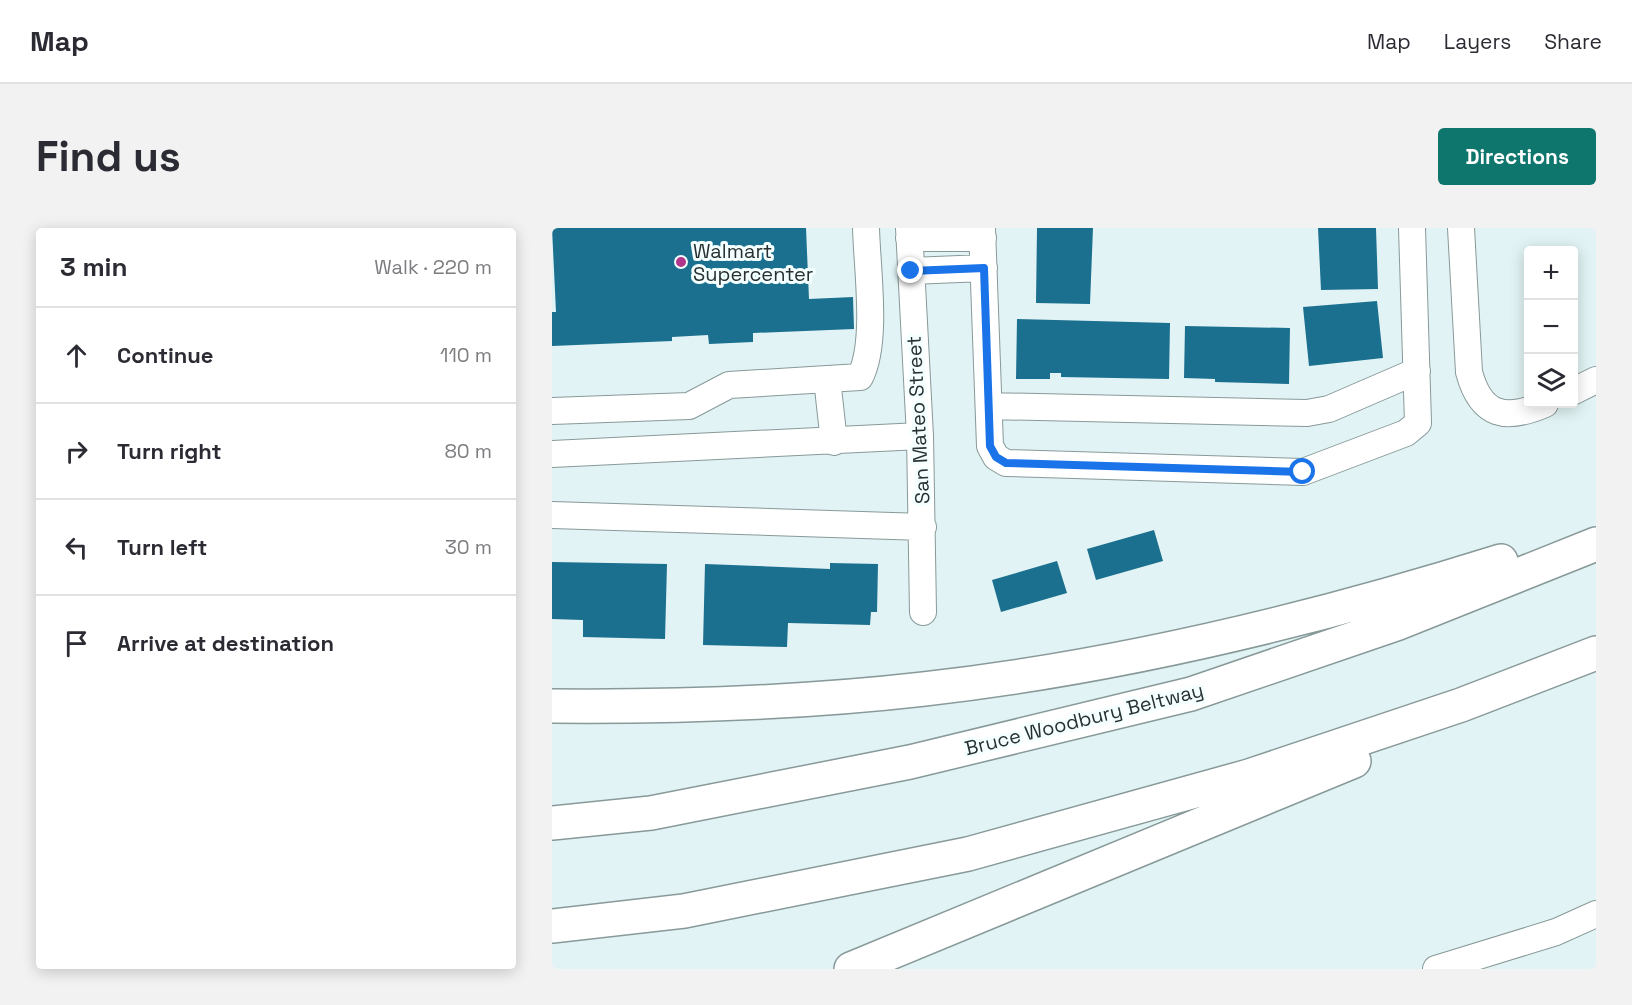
<!DOCTYPE html>
<html lang="en">
<head>
<meta charset="utf-8">
<style>
	body { margin:0; font-family:"Space Grotesk",sans-serif; background:#f2f2f3; color:#2b2b33 }
	.controls { position:absolute; right:18px; top:18px; display:grid; overflow:hidden; border-radius:6px; box-shadow:0 3px 15px #0003 }
	.controls button { width:54px; height:54px; display:grid; place-items:center; padding:0; border:0; border-bottom:2px solid #e1e1e2; background:#fff; color:#2b2b33; font:30px sans-serif }
	.stop { position:absolute; width:18px; height:18px; margin:-14px; border:4px solid #1a73e8; border-radius:50%; background:#fff }
	.stop.end { background:#1a73e8; border-color:#fff; box-shadow:0 2px 6px #0008 }
	.list { margin:0; padding:0; list-style:none }
	h2 { display:flex; justify-content:space-between; align-items:center; height:78px; margin:0; padding:0 24px; font-size:26px }
	h2 small { font-size:20px; font-weight:400; color:#7c7c81 }
	.list li { display:grid; grid-template-columns:39px 1fr auto; gap:18px; align-items:center; box-sizing:border-box; height:96px; padding:0 24px; border-top:2px solid #e1e1e2 }
	.list b { display:block; font-size:22px; white-space:nowrap }
	.list em { font-size:20px; font-style:normal; color:#7c7c81 }
	.icon { flex:none; width:33px; height:33px; fill:none; stroke:currentColor; stroke-width:2; stroke-linecap:round; stroke-linejoin:round }
	.map { position:relative; flex:none; width:1044px; height:741px; overflow:hidden; border-radius:6px }
	header { display:flex; align-items:center; gap:36px; box-sizing:border-box; height:84px; padding:0 30px; background:#fff; border-bottom:2px solid #e1e1e2 }
	header strong { font-size:28px }
	nav { display:flex; gap:33px; margin-inline-start:auto; font-size:21px }
	.intro { display:flex; align-items:center; justify-content:space-between; box-sizing:border-box; height:144px; padding:0 36px }
	h1 { margin:0; font-size:42px }
	.button { padding:15px 27px; border-radius:6px; background:#0f766e; color:#fff; font-size:21px; font-weight:700 }
	main { display:flex; gap:36px; padding:0 36px }
	aside { flex:1; background:#fff; border-radius:6px; box-shadow:0 3px 15px #0003 }
	.map>svg:first-child { display:block }
	.building { fill:#1b6f8f }
	.lines { fill:none; stroke-linecap:round; stroke-linejoin:round }
	.minor-casing { stroke:#899; stroke-width:28 }
	.highway-casing { stroke:#899; stroke-width:36 }
	.minor { stroke:#fff; stroke-width:26 }
	.highway { stroke:#fff; stroke-width:33 }
	.route { stroke:#1a73e8; stroke-width:8 }
	.poi-dot { fill:#b0378b; stroke:#f4ffff; stroke-width:2 }
	.labels { text-anchor:middle; stroke-width:6; stroke-linejoin:round; paint-order:stroke }
	.poi-label { font-size:20px; fill:#293031; stroke:#f4ffff; text-anchor:start }
	.street-label { font-size:20px; fill:#293031; stroke:#f4ffff }
</style>
</head>
<body>
<header>
<strong>Map</strong>
<nav><a>Map</a><a>Layers</a><a>Share</a></nav>
</header>
<div class="intro"><h1>Find us</h1><a class="button">Directions</a></div>
<main>
<aside>
<h2>3 min<small>Walk · 220 m</small></h2>
<ul class="list">
<li><svg class="icon" aria-label="ahead" viewBox="0 0 24 24"><path d="M12 20V5M6 11l6-6 6 6"/></svg><div><b>Continue</b></div><em>110 m</em></li>
<li><svg class="icon" aria-label="right" viewBox="0 0 24 24"><path d="M7 20v-9h11M14 6l5 5-5 5"/></svg><div><b>Turn right</b></div><em>80 m</em></li>
<li><svg class="icon" aria-label="left" viewBox="0 0 24 24"><path d="M17 20v-9H6M10 6l-5 5 5 5"/></svg><div><b>Turn left</b></div><em>30 m</em></li>
<li><svg class="icon" aria-label="arrive" viewBox="0 0 24 24"><path d="M6 21V4h12l-3 4 3 4H6"/></svg><div><b>Arrive at destination</b></div></li>
</ul>
</aside>
<div class="map">
<svg width="1044" height="741" viewBox="0 0 1044 741">
	<rect width="100%" height="100%" fill="#e1f3f4"/>
	<path class="building" d="M 0,0 L 254,0 L 257,71 L 301,69 L 302,101 L 201,105 L 201,114 L 157,116 L 156,107 L 120,109 L 120,113 L 0,118 L 0,84 L 4,84 Z
		M 485,0 L 541,0 L 538,76 L 484,75 Z
		M 766,0 L 824,0 L 826,61 L 769,62 Z
		M 825,73 L 831,130 L 757,138 L 751,79 Z
		M 465,91 L 618,95 L 617,151 L 509,149 L 509,145 L 498,145 L 498,151 L 464,151 Z
		M 633,98 L 738,100 L 737,156 L 663,154 L 663,151 L 632,150 Z
		M 602,302 L 611,333 L 544,352 L 535,321 Z
		M 505,333 L 515,365 L 449,384 L 440,352 Z
		M 0,334 L 115,336 L 113,411 L 31,409 L 31,392 L 0,391 Z
		M 278,335 L 326,336 L 325,384 L 319,384 L 318,397 L 236,395 L 235,419 L 151,417 L 153,336 L 278,341 Z"/>
	<g class="lines">
		<g class="minor-casing">
			<path id="minor" d="M 357,0 L 368,208 L 371,384
				M 430,0 L 438,218 L 444,229 L 454,235 L 751,244 L 854,205 L 866,195 L 860,0
				M 909,0 L 917,144 C 929,189 954,193 993,176
				M 357,10 L 431,10
				M 359,43 L 432,40
				M 275,151 L 282,214
				M 1022,163 L 1044,152
				M 437,178 L 755,185 L 777,181 L 865,143
				M 0,183 L 137,178 L 177,157 L 308,149 C 326,114 315,41 314,0
				M 0,226 L 368,208
				M 0,287 L 371,299
				M 884,741 L 1004,704 L 1044,686"/>
		</g>
		<g class="highway-casing">
			<path id="highway" d="M 0,478 C 124,479 249,475 372,461 C 568,439 761,392 949,333
				M 0,595 L 99,585 L 358,534 L 639,466 L 844,396 L 1044,316
				M 0,698 L 132,683 L 416,626 L 697,548 L 909,477 L 1044,425
				M 299,741 L 802,533"/>
		</g>
		<use href="#minor" class="minor"/>
		<use href="#highway" class="highway"/>
	</g>
	<g class="lines">
		<path class="route" d="M 359,43 L 432,40 L 438,218 L 444,229 L 454,235 L 751,244"/>
	</g>
	<circle class="poi-dot" cx="129" cy="34" r="6"/>
	<g class="labels">
		<g class="poi-label">
			<text x="141" y="30">Walmart<tspan x="141" dy="23">Supercenter</tspan></text>
		</g>
		<g class="street-label">
			<text transform="translate(366 192) rotate(-93)" y="7">San Mateo Street</text>
			<text transform="translate(532 491) rotate(-14)" y="7">Bruce Woodbury Beltway</text>
		</g>
	</g>
</svg>
<div class="controls">
<button>+</button>
<button>−</button>
<button><svg class="icon" aria-label="layers" viewBox="0 0 24 24"><path d="M12 4l9 5-9 5-9-5zM3 14l9 5 9-5"/></svg></button>
</div>
<div class="stop" style="left:751px;top:244px"></div>
<div class="stop end" style="left:359px;top:43px"></div>
</div>
</main>
</body>
</html>
